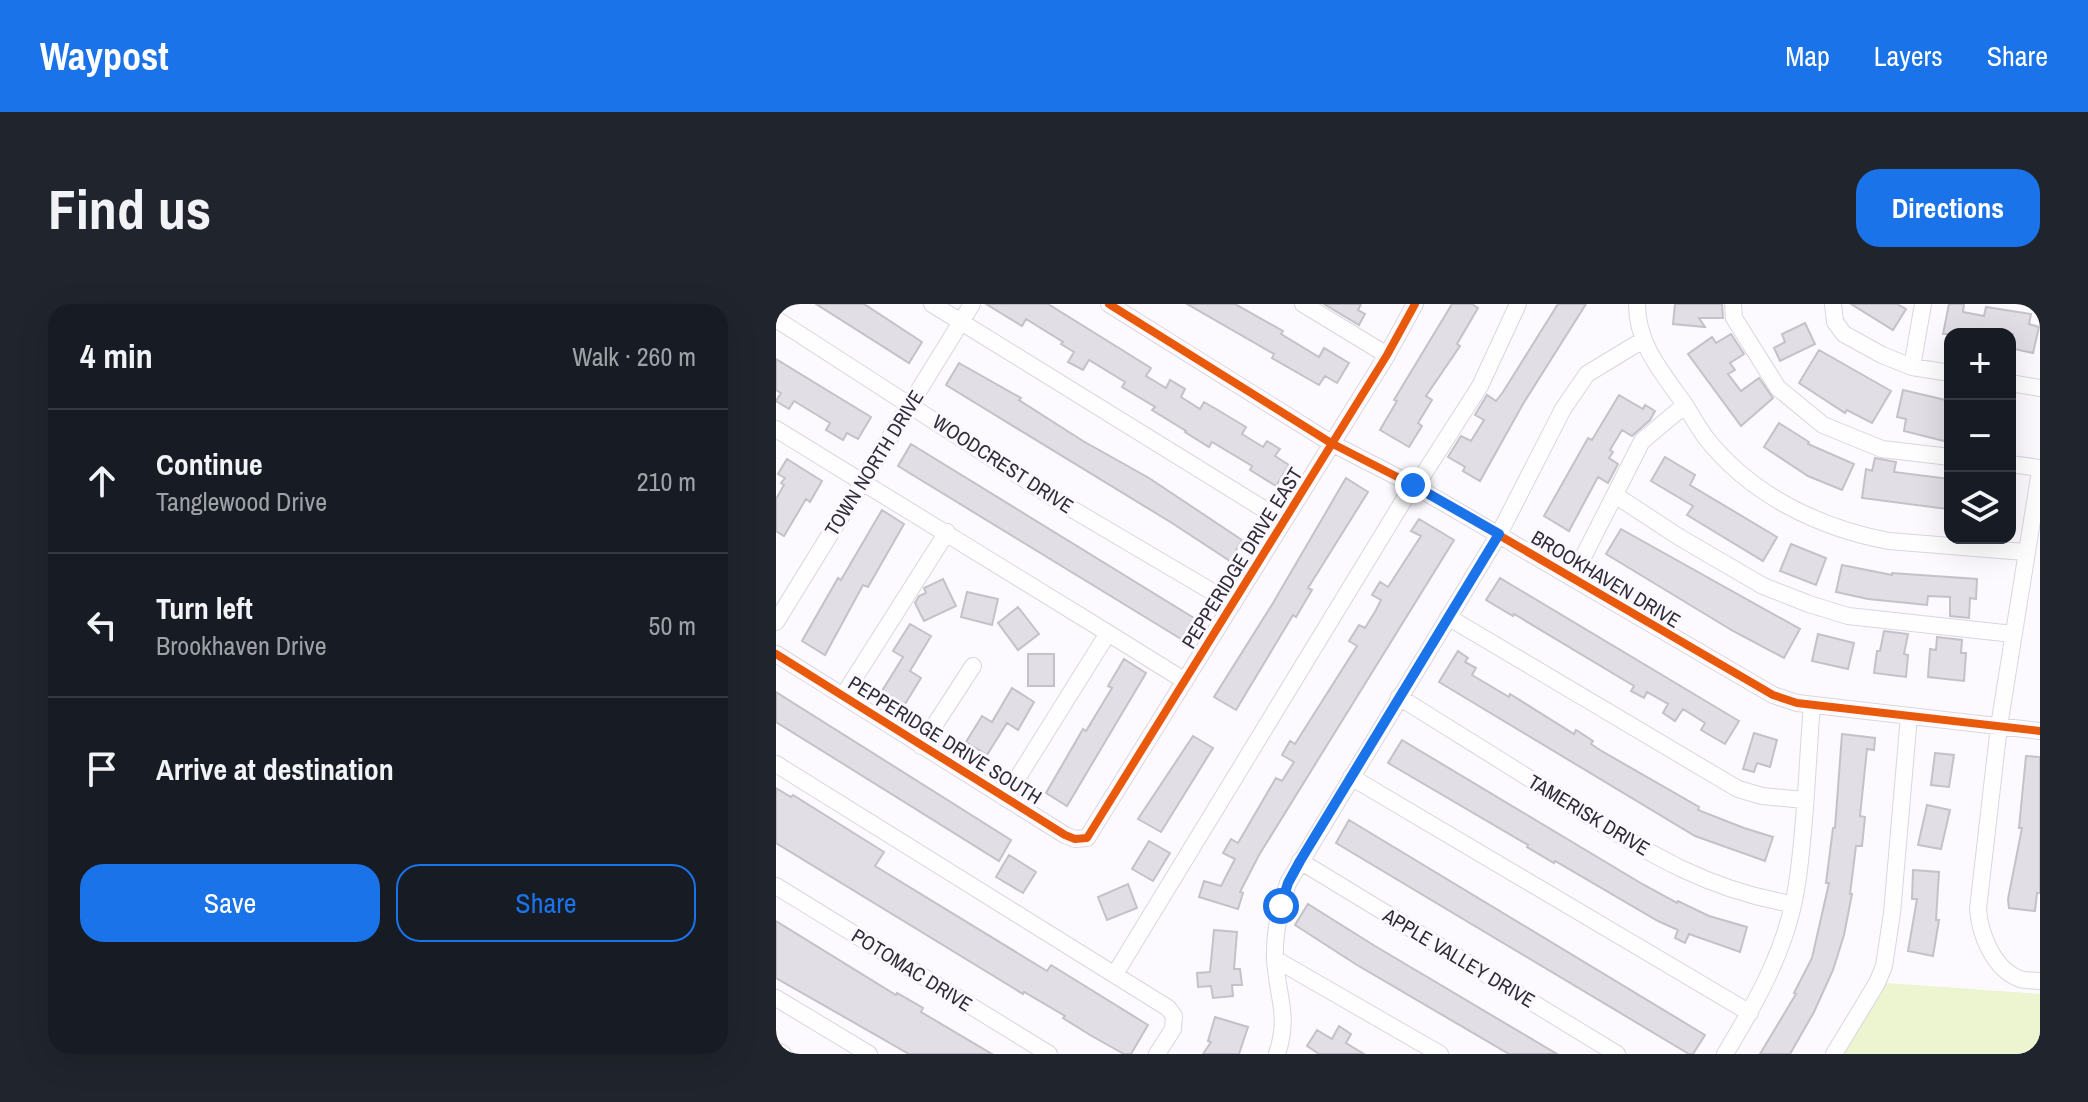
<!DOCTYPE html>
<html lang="en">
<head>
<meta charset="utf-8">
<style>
	body { margin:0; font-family:"Archivo Narrow",sans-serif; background:#20242c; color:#f1f3f6 }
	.controls { position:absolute; right:24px; top:24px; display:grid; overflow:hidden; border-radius:16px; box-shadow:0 8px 32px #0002 }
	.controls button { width:72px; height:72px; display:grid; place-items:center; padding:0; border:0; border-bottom:2px solid #363941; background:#171b24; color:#f1f3f6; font:40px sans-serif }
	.stop { position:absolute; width:24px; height:24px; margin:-18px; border:6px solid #1a73e8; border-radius:50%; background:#fff }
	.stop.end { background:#1a73e8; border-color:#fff; box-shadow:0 2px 8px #0008 }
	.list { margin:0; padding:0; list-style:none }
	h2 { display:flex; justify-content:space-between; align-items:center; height:104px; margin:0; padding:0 32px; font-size:34px }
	h2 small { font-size:26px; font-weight:400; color:#9ea1a6 }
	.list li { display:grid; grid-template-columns:52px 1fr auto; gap:24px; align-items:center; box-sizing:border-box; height:144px; padding:0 32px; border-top:2px solid #363941 }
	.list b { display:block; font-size:30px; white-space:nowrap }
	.list p { margin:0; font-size:26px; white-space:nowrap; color:#9ea1a6 }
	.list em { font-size:26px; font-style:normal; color:#9ea1a6 }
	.actions { display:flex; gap:16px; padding:24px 32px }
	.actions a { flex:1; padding:18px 0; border:2px solid #1a73e8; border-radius:24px; text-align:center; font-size:28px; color:#1a73e8 }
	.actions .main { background:#1a73e8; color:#fff }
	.icon { flex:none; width:44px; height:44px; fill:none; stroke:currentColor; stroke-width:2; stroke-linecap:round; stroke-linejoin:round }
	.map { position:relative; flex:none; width:1264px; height:750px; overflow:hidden; border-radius:24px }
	header { display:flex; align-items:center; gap:48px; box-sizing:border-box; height:112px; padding:0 40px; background:#1a73e8; color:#fff }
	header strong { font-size:38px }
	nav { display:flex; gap:44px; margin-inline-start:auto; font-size:28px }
	.intro { display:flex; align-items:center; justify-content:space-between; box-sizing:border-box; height:192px; padding:0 48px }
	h1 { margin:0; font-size:56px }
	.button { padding:20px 36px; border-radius:24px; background:#1a73e8; color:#fff; font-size:28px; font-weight:700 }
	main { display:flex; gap:48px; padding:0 48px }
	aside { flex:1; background:#171b24; border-radius:24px; box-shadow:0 8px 32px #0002 }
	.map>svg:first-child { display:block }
	.green { fill:#ecf4d0 }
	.building { fill:#e2dee6; stroke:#c4c1c8; stroke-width:2 }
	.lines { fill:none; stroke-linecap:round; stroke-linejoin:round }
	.minor-casing { stroke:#d9d6de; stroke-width:18 }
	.minor { stroke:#fffeff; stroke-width:16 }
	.cycleway-casing { stroke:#fbf9ff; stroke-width:13 }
	.cycleway { stroke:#e8590c; stroke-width:8 }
	.route { stroke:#1a73e8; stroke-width:10 }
	.labels { text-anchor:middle; stroke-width:6; stroke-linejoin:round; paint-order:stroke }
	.street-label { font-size:20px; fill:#312c38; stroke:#fbf9ff }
</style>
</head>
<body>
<header>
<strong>Waypost</strong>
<nav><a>Map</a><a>Layers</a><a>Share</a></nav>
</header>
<div class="intro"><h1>Find us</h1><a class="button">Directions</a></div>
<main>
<aside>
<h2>4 min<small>Walk · 260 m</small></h2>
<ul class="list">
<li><svg class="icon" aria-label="ahead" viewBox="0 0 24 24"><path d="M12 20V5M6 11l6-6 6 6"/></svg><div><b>Continue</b><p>Tanglewood Drive</p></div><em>210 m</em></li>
<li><svg class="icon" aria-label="left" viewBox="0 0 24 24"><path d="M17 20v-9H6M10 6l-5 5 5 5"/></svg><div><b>Turn left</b><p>Brookhaven Drive</p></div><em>50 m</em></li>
<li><svg class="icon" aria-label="arrive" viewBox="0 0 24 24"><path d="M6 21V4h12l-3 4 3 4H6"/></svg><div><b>Arrive at destination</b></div></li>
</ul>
<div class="actions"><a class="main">Save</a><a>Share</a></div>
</aside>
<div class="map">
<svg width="1264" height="750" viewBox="0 0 1264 750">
	<rect width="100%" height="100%" fill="#fcfafe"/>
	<path class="green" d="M 1110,679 L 1264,690 L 1264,750 L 1067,750 Z"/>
	<path class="building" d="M 40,0 L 88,0 L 146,38 L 133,59 Z
		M 210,0 L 272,0 L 375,64 L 370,72 L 390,84 L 394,76 L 409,85 L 405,93 L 424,105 L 428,98 L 440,105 L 470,123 L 466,130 L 487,143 L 491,137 L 504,145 L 499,152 L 513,161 L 500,182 L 474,166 L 476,162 L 436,138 L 433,143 L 409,128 L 410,127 L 376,106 L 379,103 L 346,83 L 349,78 L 313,56 L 307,66 L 292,58 L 298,48 L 285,40 L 287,38 L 250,15 L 246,22 Z
		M 411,0 L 459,0 L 507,27 L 505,30 L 543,53 L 548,44 L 573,59 L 561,79 L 549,72 L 543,81 L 496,54 L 498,50 Z
		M 548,0 L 585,0 L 582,6 L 589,10 L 583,21 Z
		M 676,0 L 696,0 L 702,4 L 681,40 L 684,42 L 650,92 L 656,96 L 642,119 L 646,122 L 633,143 L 604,126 L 621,97 L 618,96 Z
		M 782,0 L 810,0 L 747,100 L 704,177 L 687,167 L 689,163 L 672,153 L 685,132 L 695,137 L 708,116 L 699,111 L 711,91 L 720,97 L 727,88 Z
		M 899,0 L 946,0 L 947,14 L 923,14 L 929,23 L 897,20 Z
		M 1075,0 L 1121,0 L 1130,5 L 1117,26 Z
		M 1173,0 L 1188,0 L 1187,8 L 1208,12 L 1210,3 L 1255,10 L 1253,20 L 1263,23 L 1257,49 L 1234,44 L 1237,30 L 1167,30 Z
		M 1029,19 L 1039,40 L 1004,57 L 998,44 L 1009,38 L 1006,30 Z
		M 955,30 L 968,50 L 954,59 L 959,66 L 952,70 L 965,87 L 983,74 L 997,94 L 965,122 L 912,50 L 936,33 L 940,39 Z
		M 1043,46 L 1115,87 L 1096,119 L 1071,106 L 1069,109 L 1023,79 Z
		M 0,55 L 95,113 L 82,135 L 71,129 L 67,136 L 50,126 L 54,119 L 18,97 L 13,105 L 0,97 L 5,89 L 0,86 Z
		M 183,59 L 245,94 L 243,96 L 307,137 L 373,174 L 466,236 L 454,257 L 396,219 L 170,81 Z
		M 1127,86 L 1174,97 L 1172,138 L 1128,127 L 1130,115 L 1121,113 Z
		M 843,91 L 867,105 L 869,101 L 879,107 L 874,116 L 856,132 L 846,126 L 834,146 L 837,148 L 833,154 L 842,160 L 832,179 L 822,173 L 793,227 L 768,212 L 812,134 L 816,136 Z
		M 1003,119 L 1033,138 L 1032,140 L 1078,160 L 1066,186 L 1032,172 L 988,143 Z
		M 135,140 L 418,314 L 405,335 L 122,162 Z
		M 889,153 L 919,171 L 914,181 L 1001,233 L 987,257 L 911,211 L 917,202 L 875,177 Z
		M 1099,154 L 1120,158 L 1118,168 L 1174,175 L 1171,205 L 1086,194 L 1090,165 L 1096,167 Z
		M 11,155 L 46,177 L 34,198 L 30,195 L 8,232 L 0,227 L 0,195 L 8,181 L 5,179 L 9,174 L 2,170 Z
		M 570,174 L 592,188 L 532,284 L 536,286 L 520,313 L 517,311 L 460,406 L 438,393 L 497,299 Z
		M 106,206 L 128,220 L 92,283 L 87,281 L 49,351 L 26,337 L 62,274 L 65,276 Z
		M 643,215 L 678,236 L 483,551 L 464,588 L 467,589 L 462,605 L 423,593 L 428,577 L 445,582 L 459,555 L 447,549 L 455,535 L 462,539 L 500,474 L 506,477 L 518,458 L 506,451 L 514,437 L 519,440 L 581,342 L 573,337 L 583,321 L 589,324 L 600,306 L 605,296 L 596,291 L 604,278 L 612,283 L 645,232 L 635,227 Z
		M 845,225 L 1024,325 L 1008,354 L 957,327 L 830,250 Z
		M 1015,240 L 1050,254 L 1040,281 L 1004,267 Z
		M 1066,261 L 1116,271 L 1116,269 L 1201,275 L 1200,295 L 1194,294 L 1193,314 L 1174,312 L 1174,293 L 1152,292 L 1151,301 L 1092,295 L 1060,288 Z
		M 724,274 L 963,417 L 949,440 L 925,426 L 929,419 L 907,405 L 899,417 L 887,409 L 892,400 L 871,388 L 868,394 L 855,387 L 858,382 L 738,310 L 737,312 L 710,296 Z
		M 167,275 L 180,302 L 148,317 L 139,299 L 143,292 L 150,289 L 148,284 Z
		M 191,288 L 222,295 L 216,321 L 185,313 Z
		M 242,303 L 263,330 L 242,346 L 222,319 Z
		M 134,320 L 155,332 L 134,367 L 145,374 L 129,400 L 106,387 L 127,353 L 117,347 Z
		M 1108,327 L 1132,330 L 1128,350 L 1132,351 L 1130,373 L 1098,369 L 1101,347 L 1104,347 Z
		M 1042,330 L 1078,339 L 1072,365 L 1036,357 Z
		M 1161,333 L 1186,336 L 1185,349 L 1190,349 L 1188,377 L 1152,373 L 1154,345 L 1160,346 Z
		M 682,347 L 692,354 L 689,358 L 700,364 L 696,371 L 733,393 L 734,390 L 798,430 L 800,426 L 817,437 L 815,440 L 824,446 L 923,503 L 922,506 L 968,524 L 997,533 L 989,557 L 919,532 L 663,378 Z
		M 252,350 L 278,350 L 278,382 L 252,382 Z
		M 348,355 L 370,369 L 291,502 L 270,489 L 307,425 L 310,427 L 336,384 L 332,382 Z
		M 236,384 L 258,398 L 242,426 L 231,419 L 211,451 L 190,438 L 206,412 L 216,418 Z
		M 0,388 L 235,536 L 223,557 L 0,418 Z
		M 978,429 L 1001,436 L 994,463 L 981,459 L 978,468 L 967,465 Z
		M 1066,430 L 1099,434 L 1098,446 L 1091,445 L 1084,512 L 1089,513 L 1086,542 L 1080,542 L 1074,590 L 1076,590 L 1068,631 L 1057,666 L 1038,708 L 1014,750 L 984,750 L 1020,690 L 1018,689 L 1036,654 L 1053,579 L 1050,579 L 1057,524 L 1059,524 Z
		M 417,432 L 437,444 L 385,528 L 362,515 Z
		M 626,436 L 868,581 L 901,599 L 902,597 L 933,612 L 971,623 L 964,648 L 913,630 L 909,639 L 899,634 L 902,626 L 882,617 L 779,557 L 778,559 L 751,543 L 752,541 L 612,459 Z
		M 1159,449 L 1178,451 L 1173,483 L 1155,481 Z
		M 1250,452 L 1264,453 L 1264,589 L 1261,589 L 1259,607 L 1233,604 L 1232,595 L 1246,524 L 1243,524 Z
		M 0,484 L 15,493 L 17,491 L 108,548 L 99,562 L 271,667 L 275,661 L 372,721 L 355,750 L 348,750 L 314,731 L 287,714 L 289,712 L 248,688 L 247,690 L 0,539 Z
		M 1151,501 L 1174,506 L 1165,545 L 1142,541 Z
		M 573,516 L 929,731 L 917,750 L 913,750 L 560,539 Z
		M 373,537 L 394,549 L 377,577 L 356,565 Z
		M 233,551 L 260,568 L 247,589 L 220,573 Z
		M 1137,566 L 1163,568 L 1160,616 L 1163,616 L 1157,652 L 1132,647 L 1141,595 L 1136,595 Z
		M 352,580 L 361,604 L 331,616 L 322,593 Z
		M 532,600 L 599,642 L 781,750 L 733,750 L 581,661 L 519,621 Z
		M 0,617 L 120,691 L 121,689 L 147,704 L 145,708 L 216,750 L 133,750 L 0,674 Z
		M 438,626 L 461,628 L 458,665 L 464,665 L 466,681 L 456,681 L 457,692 L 437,694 L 435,682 L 422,683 L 421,669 L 434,668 Z
		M 439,713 L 472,723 L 463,750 L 427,750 L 435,738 L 432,737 Z
		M 563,722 L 575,730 L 570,739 L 588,750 L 543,750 L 531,742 L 541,726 L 556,735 Z"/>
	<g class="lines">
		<g class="minor-casing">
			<path id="minor" d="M 156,0 L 507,217
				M 333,0 L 555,139 L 637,181 L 997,391 L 1021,399 L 1264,427
				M 527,0 L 611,51
				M 861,0 C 861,40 885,67 907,98 C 915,110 921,122 930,134 C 975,191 1043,224 1113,237 L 1249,248
				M 957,0 L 958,14 L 1002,84 L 1047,121 L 1106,145 L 1174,153
				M 1057,0 L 1059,18 L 1068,30 L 1106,51 L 1136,63 L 1174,69
				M 0,15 L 279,195 L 457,300
				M 1136,63 L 1147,0
				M 1234,79 L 1264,84
				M 0,125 L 332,329
				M 1234,160 L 1264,164
				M 1264,167 L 1223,422 L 1202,605 C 1204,630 1217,665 1244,675 C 1250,677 1258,676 1264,677
				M 640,182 L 704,82 L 742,0
				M 839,191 L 903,233 L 987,282 L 1033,300 L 1072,312 L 1237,330
				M 797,273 L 866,137 L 909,101
				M 672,313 L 962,485 L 986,492 L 1028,496
				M 0,318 L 196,0
				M 0,350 L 289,531 L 299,535 L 311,534 L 611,51 L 639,0
				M 67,392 L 171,228
				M 623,393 C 677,427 731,460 784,494 C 864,543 922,584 1016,600
				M 145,442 L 197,362
				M 0,460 L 392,704 L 398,712 L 397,725 L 381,750
				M 575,473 L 974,709
				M 229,494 L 332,329 L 409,377
				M 524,557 L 841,750
				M 0,582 L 273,750
				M 499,655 L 664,750
				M 339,670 L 637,181
				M 0,694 L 93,750
				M 0,746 L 7,750
				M 501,750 C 514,711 501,692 499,655 C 498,630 504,603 512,579 L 723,230 L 787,105 L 811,70 L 867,36
				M 949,750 C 981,697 1012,642 1021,580 C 1030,521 1031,460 1036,401
				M 1058,750 L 1101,679 L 1108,662 L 1116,609 L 1133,412"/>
		</g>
		<use href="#minor" class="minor"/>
		<g class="cycleway-casing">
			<path id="cycleway" d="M 333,0 L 555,139 L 637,181 L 997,391 L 1021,399 L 1264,427
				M 0,350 L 289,531 L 299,535 L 311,534 L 611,51 L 639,0"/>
		</g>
		<use href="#cycleway" class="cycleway"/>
	</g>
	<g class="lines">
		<path class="route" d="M 505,602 L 512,579 L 524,557 L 723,230 L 637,181"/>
	</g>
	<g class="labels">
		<g class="street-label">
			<text transform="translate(98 159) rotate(-58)" y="7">TOWN NORTH DRIVE</text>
			<text transform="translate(227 160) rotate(33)" y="7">WOODCREST DRIVE</text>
			<text transform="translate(466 254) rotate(-58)" y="7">PEPPERIDGE DRIVE EAST</text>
			<text transform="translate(830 275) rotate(31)" y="7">BROOKHAVEN DRIVE</text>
			<text transform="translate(169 436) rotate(32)" y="7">PEPPERIDGE DRIVE SOUTH</text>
			<text transform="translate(813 511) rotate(31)" y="7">TAMERISK DRIVE</text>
			<text transform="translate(683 654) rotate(31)" y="7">APPLE VALLEY DRIVE</text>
			<text transform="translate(136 666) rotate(32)" y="7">POTOMAC DRIVE</text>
		</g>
	</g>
</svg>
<div class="controls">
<button>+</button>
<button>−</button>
<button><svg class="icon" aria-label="layers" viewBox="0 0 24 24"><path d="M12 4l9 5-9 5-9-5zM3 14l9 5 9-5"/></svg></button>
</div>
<div class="stop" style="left:505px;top:602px"></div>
<div class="stop end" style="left:637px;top:181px"></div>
</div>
</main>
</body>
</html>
